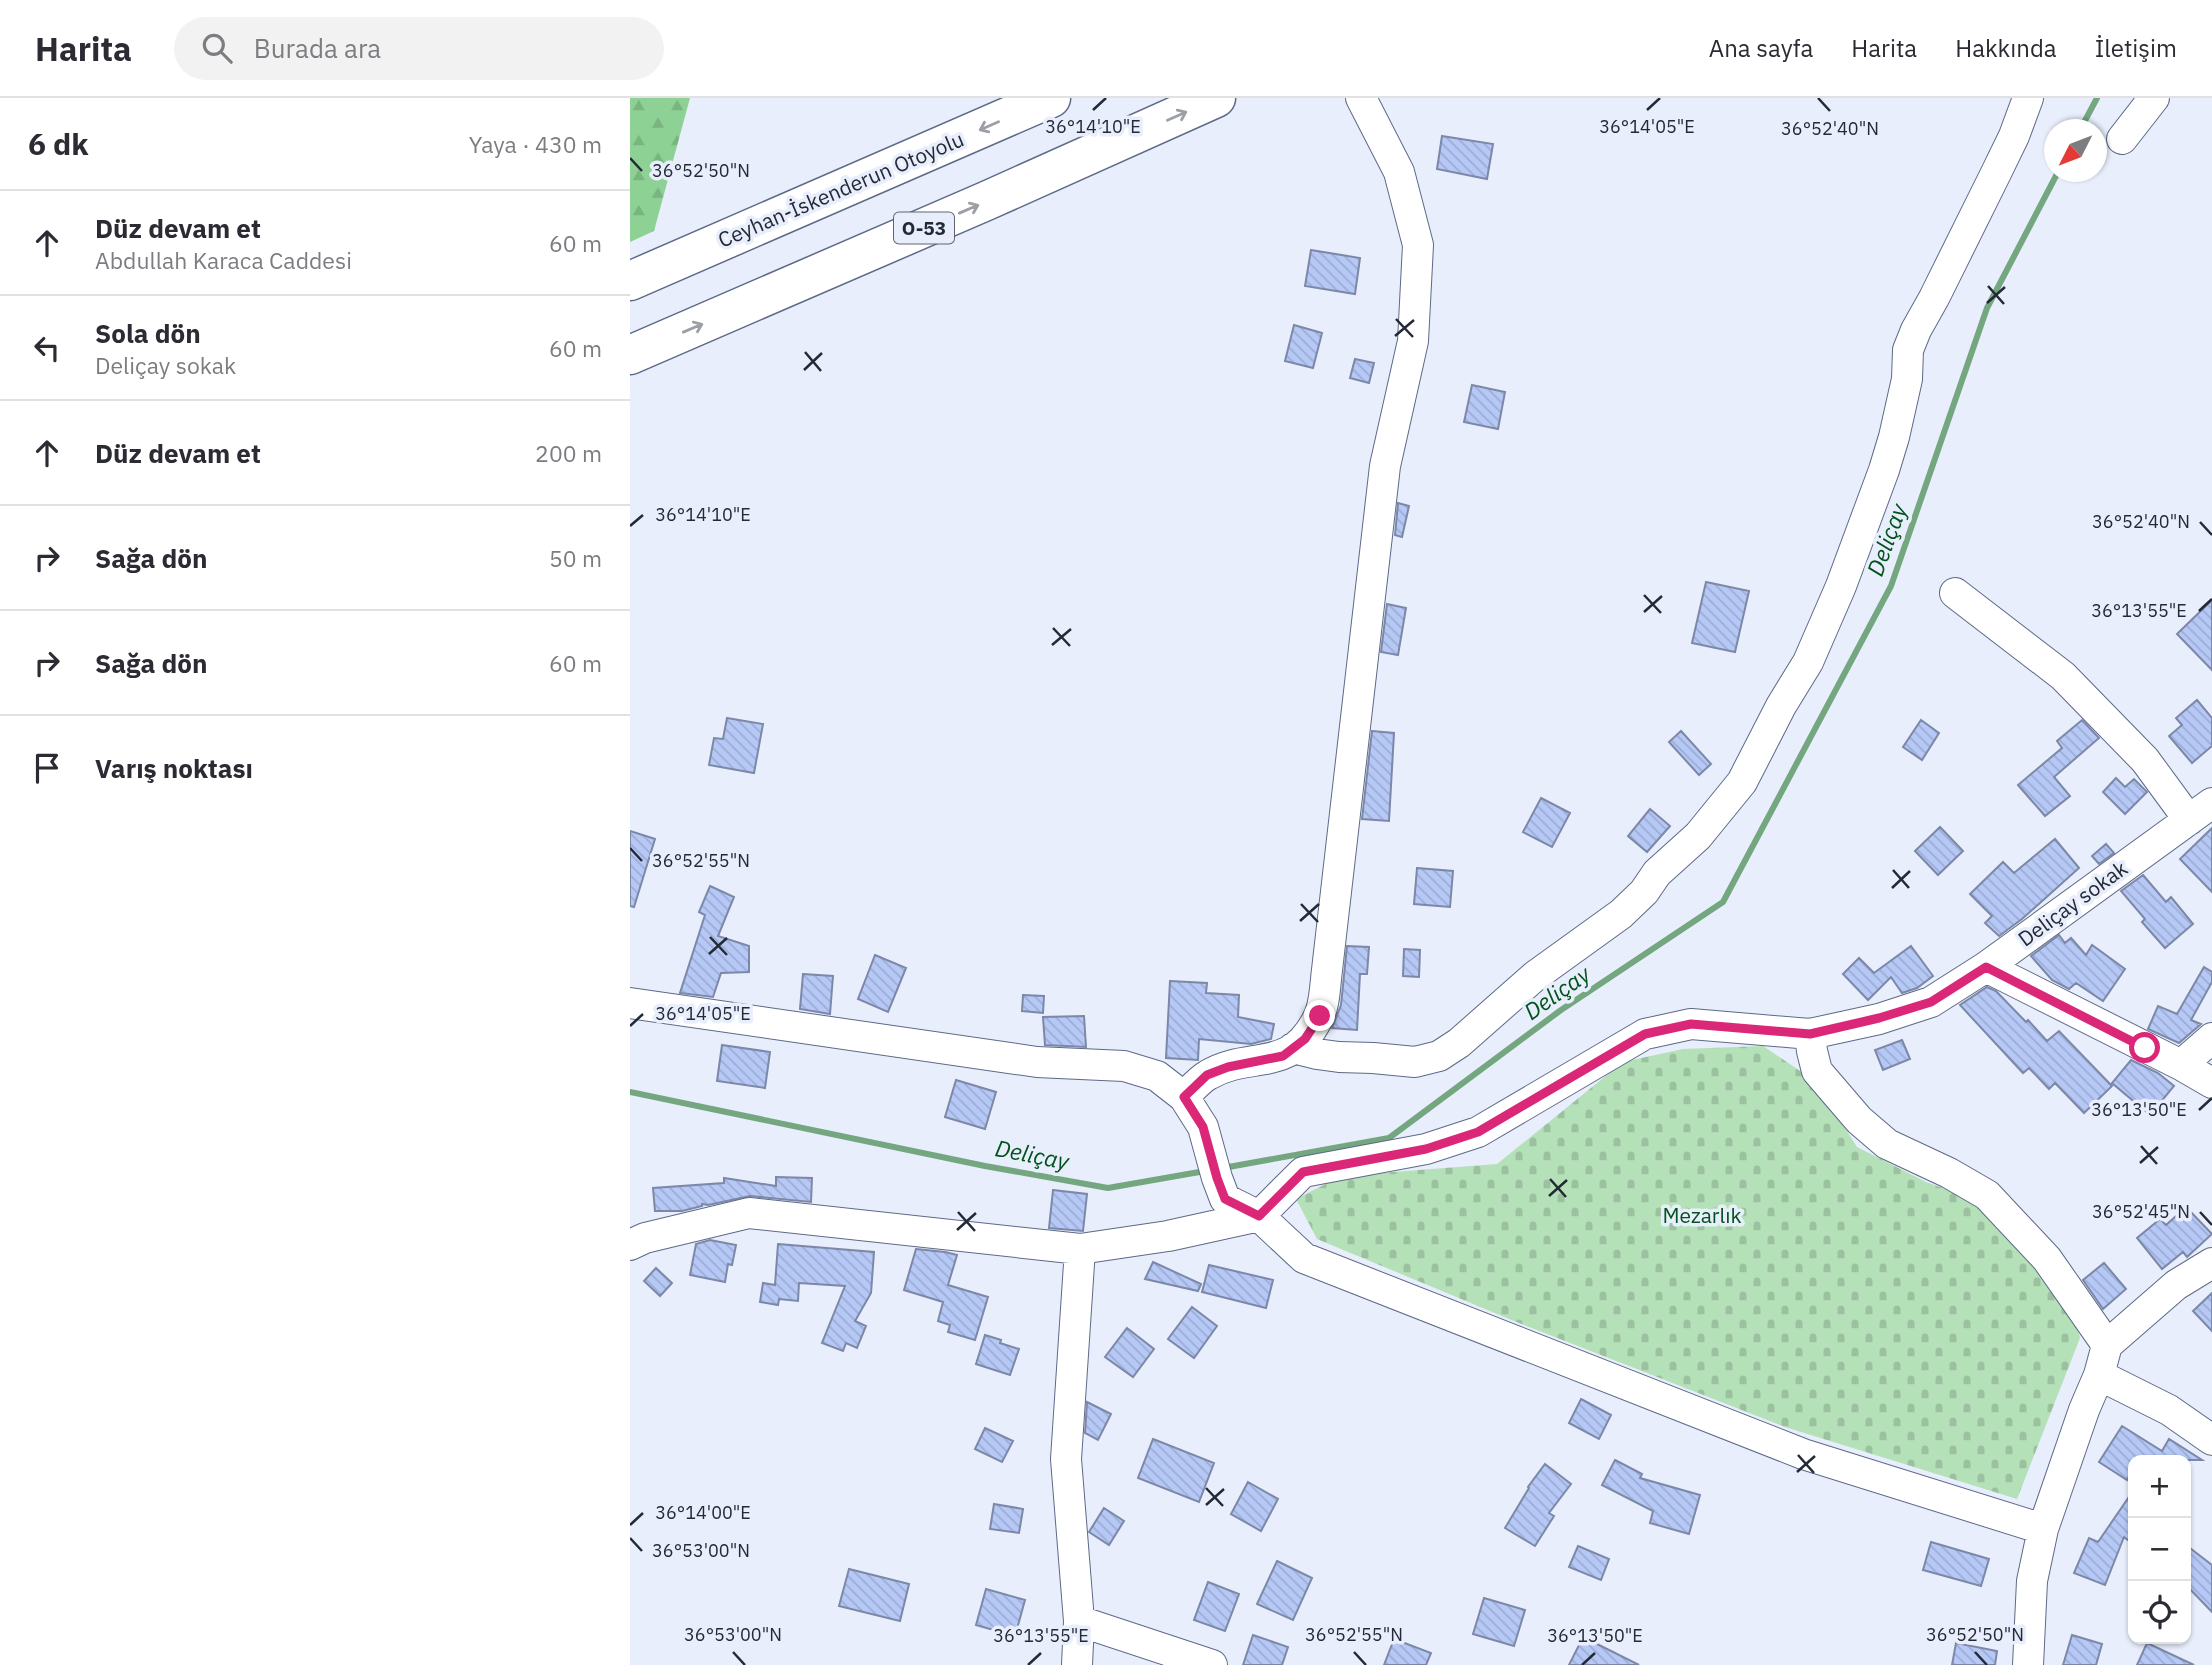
<!DOCTYPE html>
<html lang="tr">
<head>
<meta charset="utf-8">
<style>
	body { margin:0; font-family:"IBM Plex Sans",sans-serif; background:#f2f2f3; color:#2b2b33 }
	.controls { position:absolute; right:21px; bottom:21px; display:grid; overflow:hidden; border-radius:14px; box-shadow:0 2px 5px #0004 }
	.controls button { width:63px; height:63px; display:grid; place-items:center; padding:0; border:0; border-bottom:2px solid #e1e1e2; background:#fff; color:#2b2b33; font:35px sans-serif }
	.compass { position:absolute; left:1414px; top:21px; width:63px; height:63px; border-radius:50%; background:#fff; box-shadow:0 2px 5px #0004; rotate:228deg }
	.stop { position:absolute; width:21px; height:21px; margin:-16px; border:5px solid #db2777; border-radius:50%; background:#fff }
	.stop.end { background:#db2777; border-color:#fff; box-shadow:0 2px 7px #0008 }
	.list { margin:0; padding:0; list-style:none }
	h2 { display:flex; justify-content:space-between; align-items:center; height:91px; margin:0; padding:0 28px; font-size:30px }
	h2 small { font-size:23px; font-weight:400; color:#7c7c81 }
	.list li { display:grid; grid-template-columns:46px 1fr auto; gap:21px; align-items:center; box-sizing:border-box; height:105px; padding:0 28px; border-top:2px solid #e1e1e2 }
	.list b { display:block; font-size:26px; white-space:nowrap }
	.list p { margin:0; font-size:23px; white-space:nowrap; color:#7c7c81 }
	.list em { font-size:23px; font-style:normal; color:#7c7c81 }
	.icon { flex:none; width:38px; height:38px; fill:none; stroke:currentColor; stroke-width:2; stroke-linecap:round; stroke-linejoin:round }
	.map { position:relative; flex:none; width:1582px; height:1567px; overflow:hidden }
	header { display:flex; align-items:center; gap:42px; box-sizing:border-box; height:98px; padding:0 35px; background:#fff; border-bottom:2px solid #e1e1e2 }
	header strong { font-size:33px }
	nav { display:flex; gap:38px; margin-inline-start:auto; font-size:24px }
	.search { width:490px; height:63px; background:#f2f2f3; display:flex; align-items:center; gap:18px; box-sizing:border-box; padding:0 24px; border-radius:38px; color:#7c7c81; font-size:26px }
	main { display:flex }
	aside { flex:1; background:#fff }
	.map>svg:first-child { display:block }
	.forest { fill:url(#forest-firs) }
	.cemetery { fill:url(#cemetery-stones) }
	.lines { fill:none; stroke-linecap:round; stroke-linejoin:round }
	.stream { stroke:#74a780; stroke-width:6 }
	.building { fill:url(#building-back-hatch); stroke:#7c88a8; stroke-width:2 }
	.minor-casing { stroke:#5d6987; stroke-width:32 }
	.highway-casing { stroke:#5d6987; stroke-width:41 }
	.minor { stroke:#fff; stroke-width:30 }
	.highway { stroke:#fff; stroke-width:38 }
	.oneway { stroke:#9c9fa5 }
	.route { stroke:#db2777; stroke-width:9 }
	.ticks { fill:none; stroke:#242936; stroke-width:2.5 }
	.labels { text-anchor:middle; stroke-width:7; stroke-linejoin:round; paint-order:stroke }
	.shield { fill:#e8eefc; stroke:#5f6471; stroke-width:2 }
	.shield-label { font-size:19px; font-weight:bold; fill:#242936 }
	.street-label { font-size:21px; fill:#242936; stroke:#e8eefc }
	.park-label { font-size:21px; fill:#03541c; stroke:#e8eefc }
	.water-label { font-size:23px; font-style:italic; fill:#01531b; stroke:#e8eefc }
	.ticks-label { font-size:18px; text-anchor:middle; fill:#242936; stroke:#e8eefc; stroke-width:7; stroke-linejoin:round; paint-order:stroke }
</style>
</head>
<body>
<header>
<strong>Harita</strong>
<div class="search"><svg class="icon" aria-label="search" viewBox="0 0 24 24"><circle cx="10" cy="10" r="6"/><path d="M15 15l6 6"/></svg>Burada ara</div>
<nav><a>Ana sayfa</a><a>Harita</a><a>Hakkında</a><a>İletişim</a></nav>
</header>
<main>
<aside>
<h2>6 dk<small>Yaya · 430 m</small></h2>
<ul class="list">
<li><svg class="icon" aria-label="ahead" viewBox="0 0 24 24"><path d="M12 20V5M6 11l6-6 6 6"/></svg><div><b>Düz devam et</b><p>Abdullah Karaca Caddesi</p></div><em>60 m</em></li>
<li><svg class="icon" aria-label="left" viewBox="0 0 24 24"><path d="M17 20v-9H6M10 6l-5 5 5 5"/></svg><div><b>Sola dön</b><p>Deliçay sokak</p></div><em>60 m</em></li>
<li><svg class="icon" aria-label="ahead" viewBox="0 0 24 24"><path d="M12 20V5M6 11l6-6 6 6"/></svg><div><b>Düz devam et</b></div><em>200 m</em></li>
<li><svg class="icon" aria-label="right" viewBox="0 0 24 24"><path d="M7 20v-9h11M14 6l5 5-5 5"/></svg><div><b>Sağa dön</b></div><em>50 m</em></li>
<li><svg class="icon" aria-label="right" viewBox="0 0 24 24"><path d="M7 20v-9h11M14 6l5 5-5 5"/></svg><div><b>Sağa dön</b></div><em>60 m</em></li>
<li><svg class="icon" aria-label="arrive" viewBox="0 0 24 24"><path d="M6 21V4h12l-3 4 3 4H6"/></svg><div><b>Varış noktası</b></div></li>
</ul>
</aside>
<div class="map">
<svg width="1582" height="1567" viewBox="0 0 1582 1567">
	<defs>
		<pattern id="forest-firs" width="22" height="20" patternUnits="userSpaceOnUse" patternTransform="scale(1.75)"><rect width="22" height="20" fill="#8dd294"/><path d="M5 1l3.5 6h-7zM16 11l3.5 6h-7z" fill="#7ab480"/></pattern>
		<pattern id="cemetery-stones" width="16" height="16" patternUnits="userSpaceOnUse" patternTransform="scale(1.75)"><rect width="16" height="16" fill="#b5e1b9"/><path d="M2 7V4a2 2 0 0 1 4 0v3zM10 15v-3a2 2 0 0 1 4 0v3z" fill="#9cc1a0"/></pattern>
		<pattern id="building-back-hatch" width="6" height="6" patternUnits="userSpaceOnUse" patternTransform="scale(1.75)"><rect width="6" height="6" fill="#b6c8f6"/><path d="M-1 5l2 2M0 0l6 6M5-1l2 2" fill="none" stroke="#9cacd4"/></pattern>
	</defs>
	<rect width="100%" height="100%" fill="#e8eefc"/>
	<path class="forest" d="M 0,0 L 60,0 L 24,133 L 0,144 Z"/>
	<path class="cemetery" d="M 1133,948 L 1185,983 L 1227,1049 L 1296,1084 L 1352,1104 L 1442,1204 L 1450,1240 L 1387,1401 L 1155,1329 L 884,1223 L 687,1141 L 666,1101 L 711,1078 L 867,1066 L 993,964 L 1053,951 Z"/>
	<g class="lines">
		<path class="stream" d="M 1450,32 L 1467,0
			M 0,994 L 355,1068 L 478,1090 L 575,1073
			M 593,1070 L 759,1040 L 931,912 L 1093,804 L 1261,488 L 1357,210 L 1428,74"/>
	</g>
	<path class="building" d="M 812,38 L 863,46 L 857,81 L 807,71 Z
		M 681,152 L 730,160 L 725,196 L 675,188 Z
		M 664,227 L 692,235 L 683,270 L 655,263 Z
		M 725,261 L 744,265 L 739,285 L 720,280 Z
		M 842,287 L 875,294 L 868,331 L 834,324 Z
		M 768,405 L 779,408 L 772,439 L 765,437 Z
		M 1076,484 L 1119,493 L 1105,554 L 1062,545 Z
		M 1582,502 L 1582,572 L 1547,536 Z
		M 757,506 L 776,510 L 768,557 L 751,554 Z
		M 1567,602 L 1582,620 L 1582,648 L 1562,665 L 1539,638 L 1552,627 L 1546,620 Z
		M 97,620 L 133,626 L 124,675 L 79,667 L 84,640 L 93,641 Z
		M 1291,622 L 1309,635 L 1292,662 L 1273,649 Z
		M 1452,622 L 1469,640 L 1424,679 L 1440,698 L 1415,718 L 1388,687 L 1432,650 L 1427,643 Z
		M 742,633 L 764,635 L 759,723 L 732,721 Z
		M 1051,633 L 1081,666 L 1069,677 L 1039,644 Z
		M 1486,680 L 1495,689 L 1504,681 L 1517,694 L 1495,716 L 1473,694 Z
		M 911,700 L 940,715 L 922,749 L 893,734 Z
		M 1020,711 L 1040,728 L 1017,754 L 998,738 Z
		M 1310,729 L 1333,753 L 1308,777 L 1285,753 Z
		M 1582,730 L 1582,794 L 1550,761 Z
		M 0,733 L 25,741 L 4,809 L 0,808 Z
		M 1425,741 L 1449,770 L 1392,821 L 1369,838 L 1355,825 L 1362,818 L 1340,796 L 1373,764 L 1384,775 Z
		M 1476,746 L 1484,755 L 1469,766 L 1462,758 Z
		M 787,770 L 823,773 L 820,809 L 784,806 Z
		M 1513,777 L 1536,804 L 1541,799 L 1563,826 L 1535,850 L 1512,824 L 1515,821 L 1491,793 Z
		M 80,788 L 104,799 L 88,838 L 119,848 L 119,874 L 91,875 L 83,899 L 50,895 L 75,817 L 69,814 Z
		M 1429,837 L 1435,845 L 1441,840 L 1456,857 L 1462,847 L 1495,871 L 1473,903 L 1446,885 L 1439,891 L 1422,882 L 1401,858 Z
		M 717,848 L 739,849 L 737,876 L 730,876 L 727,932 L 702,930 L 711,907 Z
		M 1281,848 L 1303,878 L 1287,890 L 1272,895 L 1261,879 L 1238,902 L 1213,876 L 1229,860 L 1244,875 Z
		M 774,851 L 790,852 L 789,879 L 773,878 Z
		M 245,857 L 276,870 L 258,914 L 228,901 Z
		M 1574,869 L 1582,874 L 1582,884 L 1561,922 L 1571,926 L 1549,945 L 1518,931 L 1528,908 L 1547,916 Z
		M 173,876 L 203,878 L 200,916 L 170,911 Z
		M 540,883 L 577,885 L 576,895 L 609,897 L 608,919 L 644,926 L 641,941 L 621,946 L 569,941 L 568,962 L 536,960 Z
		M 1357,889 L 1366,893 L 1396,924 L 1398,922 L 1417,943 L 1429,933 L 1482,988 L 1454,1015 L 1425,985 L 1419,991 L 1399,970 L 1393,975 L 1330,907 Z
		M 393,897 L 414,898 L 413,915 L 392,913 Z
		M 454,918 L 456,949 L 415,947 L 413,919 Z
		M 1272,942 L 1280,961 L 1253,972 L 1245,952 Z
		M 92,947 L 140,954 L 135,990 L 87,983 Z
		M 1501,962 L 1528,975 L 1544,988 L 1520,1017 L 1482,985 Z
		M 326,982 L 366,994 L 355,1031 L 315,1019 Z
		M 146,1079 L 182,1080 L 181,1104 L 120,1098 L 78,1107 L 72,1106 L 72,1108 L 52,1113 L 25,1113 L 23,1090 L 94,1085 L 94,1080 L 146,1088 Z
		M 423,1092 L 457,1096 L 453,1133 L 419,1130 Z
		M 1556,1109 L 1582,1136 L 1557,1159 L 1553,1154 L 1532,1171 L 1507,1140 L 1530,1121 L 1536,1127 Z
		M 80,1142 L 106,1147 L 102,1167 L 98,1166 L 95,1184 L 60,1177 L 66,1146 Z
		M 148,1146 L 244,1154 L 241,1195 L 225,1223 L 236,1228 L 227,1250 L 216,1245 L 213,1253 L 192,1245 L 215,1188 L 169,1185 L 168,1203 L 149,1201 L 148,1207 L 130,1204 L 133,1185 L 145,1187 Z
		M 286,1151 L 315,1154 L 327,1157 L 318,1187 L 358,1199 L 345,1242 L 318,1234 L 320,1227 L 308,1223 L 313,1204 L 274,1192 Z
		M 523,1164 L 571,1186 L 568,1193 L 515,1181 Z
		M 1474,1165 L 1496,1191 L 1473,1211 L 1453,1182 Z
		M 579,1167 L 643,1182 L 636,1210 L 572,1194 Z
		M 26,1170 L 42,1185 L 30,1198 L 14,1183 Z
		M 1582,1195 L 1582,1233 L 1563,1213 Z
		M 562,1209 L 587,1228 L 564,1260 L 538,1241 Z
		M 497,1230 L 524,1251 L 503,1279 L 475,1259 Z
		M 355,1237 L 371,1242 L 370,1245 L 389,1251 L 380,1277 L 346,1266 Z
		M 951,1301 L 981,1317 L 969,1341 L 939,1325 Z
		M 457,1304 L 481,1316 L 468,1342 L 455,1335 Z
		M 1492,1328 L 1532,1353 L 1539,1341 L 1572,1362 L 1503,1362 L 1503,1371 L 1497,1382 L 1469,1364 Z
		M 355,1330 L 383,1343 L 372,1364 L 345,1351 Z
		M 523,1341 L 584,1365 L 569,1404 L 508,1380 Z
		M 985,1362 L 1012,1376 L 1010,1380 L 1070,1397 L 1059,1436 L 1020,1425 L 1023,1413 L 972,1387 Z
		M 915,1366 L 941,1386 L 919,1415 L 924,1418 L 905,1448 L 875,1430 L 899,1390 L 898,1389 Z
		M 618,1384 L 648,1401 L 631,1433 L 601,1416 Z
		M 1503,1393 L 1503,1446 L 1494,1439 L 1475,1487 L 1444,1475 L 1459,1440 L 1468,1444 Z
		M 364,1406 L 393,1411 L 389,1435 L 360,1431 Z
		M 474,1410 L 494,1423 L 479,1447 L 459,1434 Z
		M 1301,1444 L 1359,1461 L 1351,1488 L 1293,1472 Z
		M 1556,1447 L 1582,1467 L 1582,1514 L 1556,1487 Z
		M 948,1448 L 979,1461 L 971,1482 L 939,1469 Z
		M 647,1463 L 682,1480 L 663,1522 L 627,1506 Z
		M 219,1471 L 279,1486 L 270,1523 L 209,1508 Z
		M 578,1484 L 609,1496 L 595,1533 L 564,1522 Z
		M 356,1491 L 395,1502 L 385,1538 L 346,1527 Z
		M 854,1500 L 895,1512 L 884,1548 L 843,1536 Z
		M 623,1537 L 658,1549 L 652,1567 L 613,1567 Z
		M 1442,1537 L 1472,1546 L 1466,1567 L 1433,1567 Z
		M 953,1539 L 1009,1567 L 939,1567 Z
		M 764,1541 L 801,1555 L 796,1567 L 754,1567 Z
		M 1326,1545 L 1367,1553 L 1365,1567 L 1322,1567 Z
		M 1517,1545 L 1564,1567 L 1507,1567 Z"/>
	<g class="lines">
		<g class="minor-casing">
			<path id="minor" d="M 1492,41 L 1524,0
				M 1325,495 L 1433,578 L 1515,662 L 1559,722
				M 1356,869 L 1551,967 L 1582,985
				M 0,905 L 407,964 L 494,968 L 527,978 L 554,999 L 573,1029 L 587,1080 L 595,1101 L 629,1118 L 674,1160 L 1173,1356 L 1413,1431
				M 1180,936 L 1182,953 L 1187,973 L 1229,1022 L 1257,1046 L 1319,1075 L 1357,1097 L 1417,1161 L 1477,1247
				M 663,950 L 687,956 L 709,959 L 743,960 L 785,964 L 809,958 L 829,945 L 905,878 L 991,816 L 1014,794 L 1027,775 L 1068,738 L 1112,684 L 1151,608 L 1178,564 L 1211,488 L 1254,372 L 1264,339 L 1277,281 L 1278,252 L 1286,232 L 1304,200 L 1366,75 L 1384,38 L 1398,0
				M 1551,967 L 1582,940
				M 554,999 C 561,992 569,982 578,977 C 620,952 660,977 688,920 C 695,907 695,887 697,872 L 755,368 L 783,243 L 788,147 L 769,74 L 731,0
				M 0,1147 L 15,1140 L 119,1115 L 450,1151 L 538,1138 L 629,1118 L 673,1074 L 796,1051 L 848,1034 L 1015,936 L 1061,926 L 1180,936 L 1249,921 L 1301,904 L 1356,869 L 1582,705
				M 1469,1277 L 1539,1312 L 1582,1342
				M 449,1523 L 582,1567
				M 447,1567 L 449,1523 L 436,1361 L 450,1151
				M 1398,1567 L 1402,1483 L 1413,1431 L 1454,1312 L 1469,1277 L 1477,1247 L 1546,1187 L 1582,1165"/>
		</g>
		<g class="highway-casing">
			<path id="highway" d="M 0,183 L 421,0
				M 0,257 L 356,103 L 586,0"/>
		</g>
		<use href="#minor" class="minor"/>
		<use href="#highway" class="highway"/>
	</g>
	<defs><path id="oneway-shaft" d="M-6 0H5M1.5-3L5.5 0L1.5 3" fill="none" stroke-width="1.6" stroke-linecap="round" stroke-linejoin="round" transform="scale(1.75)"/></defs>
	<g class="oneway">
		<use href="#oneway-shaft" transform="translate(547 18) rotate(-24)"/>
		<use href="#oneway-shaft" transform="translate(359 28) rotate(156)"/>
		<use href="#oneway-shaft" transform="translate(339 111) rotate(-23)"/>
		<use href="#oneway-shaft" transform="translate(63 230) rotate(-23)"/>
	</g>
	<g class="lines">
		<path class="route" d="M 690,918 L 675,941 L 653,958 L 598,969 L 577,977 L 554,999 L 573,1029 L 587,1080 L 595,1101 L 629,1118 L 673,1074 L 796,1051 L 848,1034 L 1015,936 L 1061,926 L 1180,936 L 1249,920 L 1301,904 L 1356,869 L 1515,950"/>
	</g>
	<path class="ticks" d="M 1188,0 L 1200,13M 463,12 L 476,0M 1017,12 L 1030,0M 0,60 L 12,73M 1358,188 L 1374,206M 1357,205 L 1375,189M 766,221 L 783,239M 765,238 L 784,222M 175,254 L 191,273M 174,272 L 192,255M 1570,424 L 1582,437M 0,428 L 13,417M 1014,497 L 1031,515M 1569,513 L 1582,501M 1014,514 L 1032,498M 423,530 L 440,548M 422,547 L 441,531M 0,750 L 12,763M 1263,772 L 1279,790M 1262,790 L 1280,773M 671,806 L 688,824M 670,823 L 689,806M 80,839 L 97,857M 79,856 L 97,840M 0,928 L 13,916M 1569,1012 L 1582,1000M 1511,1048 L 1527,1066M 1510,1065 L 1528,1049M 920,1081 L 936,1099M 919,1098 L 937,1082M 328,1114 L 345,1133M 1570,1114 L 1582,1127M 327,1132 L 346,1115M 1168,1357 L 1184,1375M 1167,1374 L 1185,1358M 576,1390 L 593,1408M 576,1407 L 594,1391M 0,1427 L 13,1415M 0,1440 L 12,1453M 103,1554 L 115,1567M 724,1554 L 736,1567M 1345,1554 L 1357,1567M 398,1567 L 411,1555M 952,1567 L 965,1555"/>
	<g class="labels">
		<rect class="shield" x="264" y="114.5" width="60" height="31" rx="5"/>
		<g class="shield-label">
			<text x="294" y="137">O-53</text>
		</g>
		<g class="street-label">
			<text transform="translate(211 92) rotate(-23)" y="7">Ceyhan-İskenderun Otoyolu</text>
			<text transform="translate(1443 806) rotate(-36)" y="7">Deliçay sokak</text>
		</g>
		<g class="park-label">
			<text x="1072" y="1125">Mezarlık</text>
		</g>
		<g class="water-label">
			<text transform="translate(1257 442) rotate(-70)" y="8">Deliçay</text>
			<text transform="translate(927 895) rotate(-35)" y="8">Deliçay</text>
			<text transform="translate(402 1057) rotate(11)" y="8">Deliçay</text>
		</g>
	</g>
	<g class="ticks-label">
		<text x="463" y="35">36°14'10"E</text>
		<text x="1017" y="35">36°14'05"E</text>
		<text x="1200" y="37">36°52'40"N</text>
		<text x="71" y="79">36°52'50"N</text>
		<text x="73" y="423">36°14'10"E</text>
		<text x="1511" y="430">36°52'40"N</text>
		<text x="1509" y="519">36°13'55"E</text>
		<text x="71" y="769">36°52'55"N</text>
		<text x="73" y="922">36°14'05"E</text>
		<text x="1509" y="1018">36°13'50"E</text>
		<text x="1511" y="1120">36°52'45"N</text>
		<text x="73" y="1421">36°14'00"E</text>
		<text x="71" y="1459">36°53'00"N</text>
		<text x="103" y="1543">36°53'00"N</text>
		<text x="724" y="1543">36°52'55"N</text>
		<text x="1345" y="1543">36°52'50"N</text>
		<text x="411" y="1544">36°13'55"E</text>
		<text x="965" y="1544">36°13'50"E</text>
	</g>
</svg>
<div class="controls">
<button>+</button>
<button>−</button>
<button><svg class="icon" aria-label="locate" viewBox="0 0 24 24"><circle cx="12" cy="12" r="6"/><path d="M12 2v4M12 18v4M2 12h4M18 12h4"/></svg></button>
</div>
<svg class="compass" viewBox="-18 -18 36 36"><path d="M0-13l5 13h-10z" fill="#e53935"/><path d="M0 13l5-13h-10z" fill="#7c7c81"/></svg>
<div class="stop" style="left:1515px;top:950px"></div>
<div class="stop end" style="left:690px;top:918px"></div>
</div>
</main>
</body>
</html>
